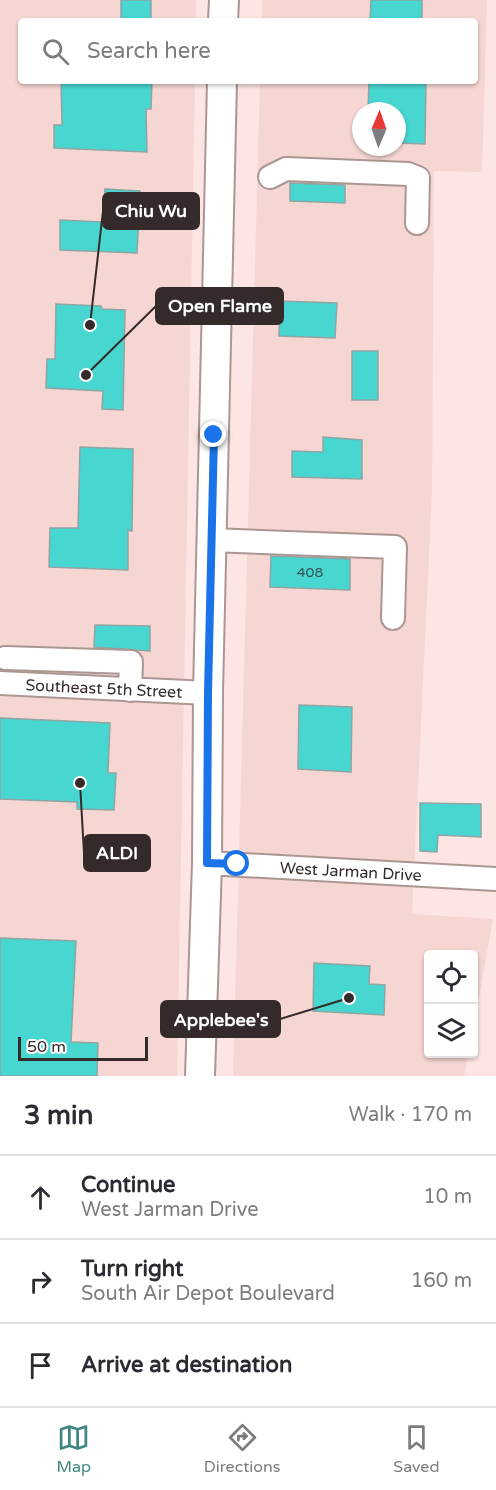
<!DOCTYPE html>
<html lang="en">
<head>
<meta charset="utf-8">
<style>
	body { margin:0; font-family:"Varela Round",sans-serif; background:#f7f7f7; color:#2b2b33 }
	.controls { position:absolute; right:18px; bottom:18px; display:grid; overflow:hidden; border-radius:6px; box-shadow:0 2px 4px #0004 }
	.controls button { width:54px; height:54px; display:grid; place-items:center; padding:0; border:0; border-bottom:2px solid #e1e1e2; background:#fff; color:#2b2b33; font:30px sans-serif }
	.compass { position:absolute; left:352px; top:102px; width:54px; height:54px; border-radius:50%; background:#fff; box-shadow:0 2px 4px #0004; rotate:2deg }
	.scale { position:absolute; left:18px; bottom:15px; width:130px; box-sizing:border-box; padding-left:6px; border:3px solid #332a29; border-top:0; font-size:16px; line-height:21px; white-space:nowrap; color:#332a29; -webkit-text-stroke:4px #fff; paint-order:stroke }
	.stop { position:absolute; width:18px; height:18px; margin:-14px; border:4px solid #1a73e8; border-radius:50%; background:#fff }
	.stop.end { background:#1a73e8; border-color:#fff; box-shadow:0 2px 6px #0008 }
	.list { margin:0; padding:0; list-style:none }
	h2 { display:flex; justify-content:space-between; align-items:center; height:78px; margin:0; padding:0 24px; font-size:26px }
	h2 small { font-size:20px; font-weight:400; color:#7c7c81 }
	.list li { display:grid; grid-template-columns:39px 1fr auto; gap:18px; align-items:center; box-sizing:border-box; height:84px; padding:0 24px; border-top:2px solid #e1e1e2 }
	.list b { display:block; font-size:22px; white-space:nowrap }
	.list p { margin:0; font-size:20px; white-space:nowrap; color:#7c7c81 }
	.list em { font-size:20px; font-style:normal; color:#7c7c81 }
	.icon { flex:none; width:33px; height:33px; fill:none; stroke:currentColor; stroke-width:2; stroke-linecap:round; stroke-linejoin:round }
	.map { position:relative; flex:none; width:496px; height:1076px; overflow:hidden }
	.search { position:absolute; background:#fff; box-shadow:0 2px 4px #0004; left:18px; right:18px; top:18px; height:66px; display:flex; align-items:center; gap:15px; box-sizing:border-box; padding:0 21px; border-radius:6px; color:#7c7c81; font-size:22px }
	.sheet { height:330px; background:#fff }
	nav { display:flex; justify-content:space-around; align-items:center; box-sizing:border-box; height:84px; border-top:2px solid #e1e1e2; background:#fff; font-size:16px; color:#7c7c81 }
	nav a { display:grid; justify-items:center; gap:3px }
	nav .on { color:#3e8682 }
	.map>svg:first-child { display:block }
	.built { fill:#f5d6d2; fill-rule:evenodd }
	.building { fill:#47d6d0; stroke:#8fa5a4; stroke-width:1.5 }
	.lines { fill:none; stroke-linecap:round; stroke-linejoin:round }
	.minor-casing { stroke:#ab9693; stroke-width:26 }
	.major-casing { stroke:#ab9693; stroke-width:32 }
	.minor { stroke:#fff; stroke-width:22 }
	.major { stroke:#fff; stroke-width:28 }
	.route { stroke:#1a73e8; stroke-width:8 }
	.labels { text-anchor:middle; stroke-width:6; stroke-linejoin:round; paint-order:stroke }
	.number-label { font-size:14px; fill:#385553 }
	.street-label { font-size:16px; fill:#332a29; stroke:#fff }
	.leader { fill:none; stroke:#332a29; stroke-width:2 }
	.callout-dot { fill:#332a29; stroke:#fff; stroke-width:2 }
	.callout { fill:#332a29; stroke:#332a29; stroke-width:2 }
	.callout-label { font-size:18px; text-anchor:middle; font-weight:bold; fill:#fff }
</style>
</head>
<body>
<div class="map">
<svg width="496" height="1076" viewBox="0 0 496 1076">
	<rect width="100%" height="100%" fill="#fce5e2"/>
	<path class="built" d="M 0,0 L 196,0 L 196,21 L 21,21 L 21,81 L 195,81 L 177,1076 L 0,1076 Z
		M 262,0 L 487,0 L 482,172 L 434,171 L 432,491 L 412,914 L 493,919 L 474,1024 L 474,954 L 428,954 L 428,1054 L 468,1054 L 464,1076 L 233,1076 L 260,81 L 475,81 L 475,21 L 262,21 ZM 361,111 L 397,111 L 397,147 L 361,147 Z"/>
	<path class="building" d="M 121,0 L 151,0 L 151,20 L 121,19 Z
		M 371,0 L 422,0 L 422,21 L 370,20 Z
		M 61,81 L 152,81 L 151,109 L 146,109 L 147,152 L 54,148 L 54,125 L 62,125 Z
		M 369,81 L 426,81 L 425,144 L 397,143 L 397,111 L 368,111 Z
		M 290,183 L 345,185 L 345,203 L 290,201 Z
		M 105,189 L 140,191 L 137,253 L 60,250 L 60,220 L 103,222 Z
		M 280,301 L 337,303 L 335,338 L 279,336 Z
		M 56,304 L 101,306 L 102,309 L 125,310 L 123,410 L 102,409 L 103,391 L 46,388 L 47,359 L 55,359 Z
		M 352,351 L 378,351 L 378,400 L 352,400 Z
		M 323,437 L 362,440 L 362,479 L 292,477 L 292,451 L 323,452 Z
		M 80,447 L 133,449 L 132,531 L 128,530 L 128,570 L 49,567 L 50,528 L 78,528 Z
		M 271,556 L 350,559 L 350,590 L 270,587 Z
		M 95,625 L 150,626 L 150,651 L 94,647 Z
		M 299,705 L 352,707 L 351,772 L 298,769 Z
		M 0,718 L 110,723 L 108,773 L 116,773 L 114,810 L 77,809 L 77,802 L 0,799 Z
		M 420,803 L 481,804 L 481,837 L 438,835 L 437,852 L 420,851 Z
		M 0,938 L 76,941 L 71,1042 L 98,1043 L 97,1076 L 0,1076 Z
		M 314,963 L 370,966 L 369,984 L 385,985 L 384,1015 L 313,1011 Z"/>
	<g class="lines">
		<g class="minor-casing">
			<g id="minor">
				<path d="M 270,177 L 286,169 L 408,174 L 418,178 L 417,223"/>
				<path d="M 211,540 L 395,547 L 393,618"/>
				<path d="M 5,658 L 131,662 L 130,690"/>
				<path id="s1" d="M 0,683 L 208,693"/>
				<path id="s2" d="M 207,863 L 496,879"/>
			</g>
		</g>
		<g class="major-casing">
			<path id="major" d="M 223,21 L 224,0
				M 200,1076 L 207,863 L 208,693 L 222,81"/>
		</g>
		<use href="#minor" class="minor"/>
		<use href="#major" class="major"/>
	</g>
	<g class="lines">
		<path class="route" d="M 214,435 L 208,693 L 207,863 L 237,864"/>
	</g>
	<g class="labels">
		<g class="number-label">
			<text x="310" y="577">408</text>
		</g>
		<g class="street-label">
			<text dy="6" stroke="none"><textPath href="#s1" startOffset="104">Southeast 5th Street</textPath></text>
			<text dy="6" stroke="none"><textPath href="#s2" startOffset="144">West Jarman Drive</textPath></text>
		</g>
	</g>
	<path class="leader" d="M90 325L103 211M86 375L156 306M80 783L84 853M349 998L280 1019"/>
	<g class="callout-dot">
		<circle cx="90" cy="325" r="6"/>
		<circle cx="86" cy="375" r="6"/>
		<circle cx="80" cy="783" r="6"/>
		<circle cx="349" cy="998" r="6"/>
	</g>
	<g class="callout">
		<rect x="103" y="193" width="96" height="36" rx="6"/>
		<rect x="156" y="288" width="127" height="36" rx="6"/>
		<rect x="84" y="835" width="66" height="36" rx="6"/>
		<rect x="161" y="1001" width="119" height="36" rx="6"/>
	</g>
	<g class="callout-label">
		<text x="151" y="217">Chiu Wu</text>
		<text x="220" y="312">Open Flame</text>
		<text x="117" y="859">ALDI</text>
		<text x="221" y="1026">Applebee's</text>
	</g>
</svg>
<div class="controls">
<button><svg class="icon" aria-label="locate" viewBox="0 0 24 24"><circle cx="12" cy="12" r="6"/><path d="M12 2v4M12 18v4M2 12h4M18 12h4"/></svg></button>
<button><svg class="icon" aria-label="layers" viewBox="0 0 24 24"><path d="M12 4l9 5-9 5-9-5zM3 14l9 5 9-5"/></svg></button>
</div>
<svg class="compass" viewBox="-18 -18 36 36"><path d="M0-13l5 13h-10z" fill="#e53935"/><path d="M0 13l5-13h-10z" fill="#7c7c81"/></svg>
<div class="scale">50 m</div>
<div class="stop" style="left:237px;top:864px"></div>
<div class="stop end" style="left:214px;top:435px"></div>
<div class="search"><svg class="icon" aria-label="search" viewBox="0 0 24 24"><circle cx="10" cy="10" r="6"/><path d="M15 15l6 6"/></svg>Search here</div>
</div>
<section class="sheet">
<h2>3 min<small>Walk · 170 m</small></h2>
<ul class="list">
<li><svg class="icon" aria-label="ahead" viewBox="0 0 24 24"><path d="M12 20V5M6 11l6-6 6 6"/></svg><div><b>Continue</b><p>West Jarman Drive</p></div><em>10 m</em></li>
<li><svg class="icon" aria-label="right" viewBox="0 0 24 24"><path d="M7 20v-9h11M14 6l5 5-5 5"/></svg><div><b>Turn right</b><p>South Air Depot Boulevard</p></div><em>160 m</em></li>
<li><svg class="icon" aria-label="arrive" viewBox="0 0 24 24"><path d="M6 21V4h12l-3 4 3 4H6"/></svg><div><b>Arrive at destination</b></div></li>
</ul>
</section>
<nav>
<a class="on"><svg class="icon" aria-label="map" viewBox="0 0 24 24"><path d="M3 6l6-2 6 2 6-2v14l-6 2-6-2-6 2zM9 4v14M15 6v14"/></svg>Map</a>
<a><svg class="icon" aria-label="directions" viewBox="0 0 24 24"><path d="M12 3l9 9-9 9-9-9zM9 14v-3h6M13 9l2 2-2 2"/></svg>Directions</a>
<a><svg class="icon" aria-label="saved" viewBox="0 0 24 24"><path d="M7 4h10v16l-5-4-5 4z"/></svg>Saved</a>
</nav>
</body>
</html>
